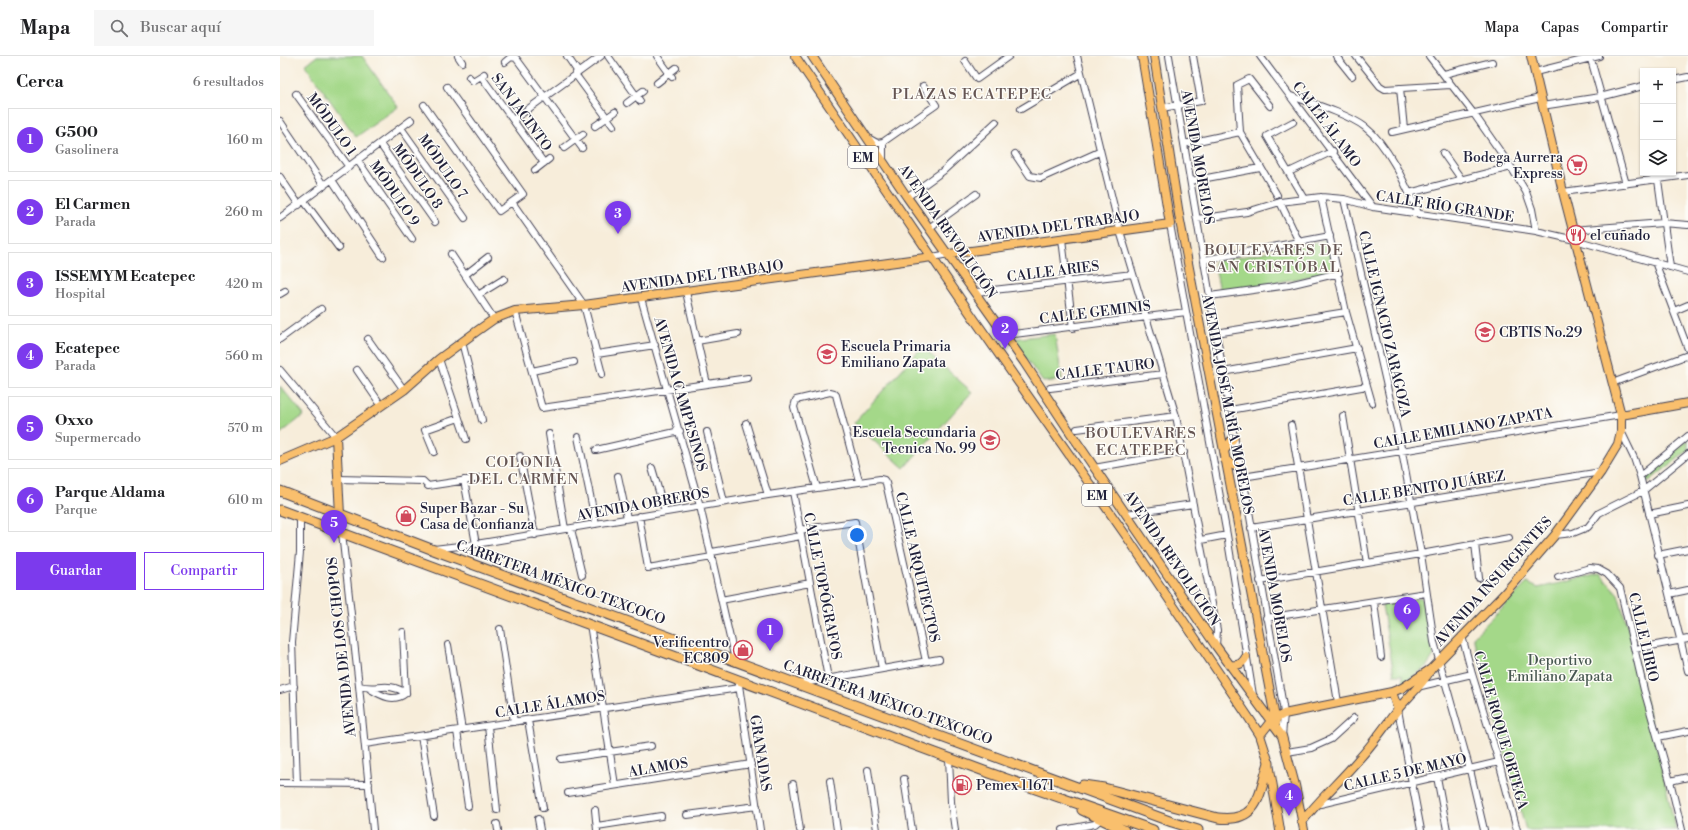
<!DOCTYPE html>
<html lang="es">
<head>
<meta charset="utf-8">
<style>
	body { margin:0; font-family:"Libre Bodoni",serif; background:#f6f6f6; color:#202124 }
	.controls { position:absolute; right:12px; top:12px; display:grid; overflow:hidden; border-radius:0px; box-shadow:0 1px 3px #0004 }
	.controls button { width:36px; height:36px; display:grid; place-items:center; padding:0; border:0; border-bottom:1px solid #e0e0e0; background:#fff; color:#202124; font:20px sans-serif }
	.you { position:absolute; left:577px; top:479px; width:14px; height:14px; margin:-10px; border:3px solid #fff; border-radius:50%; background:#1a73e8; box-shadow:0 0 0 6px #1a73e833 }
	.badge { display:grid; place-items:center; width:26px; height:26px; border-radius:50%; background:#7c3aed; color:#fff; font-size:13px; font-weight:700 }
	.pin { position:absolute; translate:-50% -33px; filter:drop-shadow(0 1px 2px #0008) }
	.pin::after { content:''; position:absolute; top:21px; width:14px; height:12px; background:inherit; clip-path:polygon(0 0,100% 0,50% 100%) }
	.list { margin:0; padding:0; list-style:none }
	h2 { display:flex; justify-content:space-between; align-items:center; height:52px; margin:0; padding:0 16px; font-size:17px }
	h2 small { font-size:13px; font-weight:400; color:#757577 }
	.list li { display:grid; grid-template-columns:26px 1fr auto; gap:12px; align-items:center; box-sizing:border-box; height:64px; margin:0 8px 8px; padding:0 8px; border:1px solid #e0e0e0; border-radius:0px }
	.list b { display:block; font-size:15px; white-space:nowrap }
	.list p { margin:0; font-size:13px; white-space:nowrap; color:#757577 }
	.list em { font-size:13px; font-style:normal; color:#757577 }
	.actions { display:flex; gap:8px; padding:12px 16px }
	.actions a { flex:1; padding:9px 0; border:1px solid #7c3aed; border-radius:0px; text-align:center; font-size:14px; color:#7c3aed }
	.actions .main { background:#7c3aed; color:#fff }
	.icon { flex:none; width:22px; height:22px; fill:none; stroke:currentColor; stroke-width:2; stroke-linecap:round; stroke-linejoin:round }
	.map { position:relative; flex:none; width:1408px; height:774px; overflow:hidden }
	header { display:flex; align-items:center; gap:24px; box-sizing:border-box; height:56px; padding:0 20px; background:#fff; border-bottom:1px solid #e0e0e0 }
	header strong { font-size:19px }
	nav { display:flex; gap:22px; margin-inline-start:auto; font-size:14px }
	.search { width:280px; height:36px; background:#f6f6f6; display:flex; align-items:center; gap:10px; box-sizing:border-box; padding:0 14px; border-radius:0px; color:#757577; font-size:15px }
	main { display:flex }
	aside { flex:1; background:#fff }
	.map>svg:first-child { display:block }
	.green { fill:#a4d889; stroke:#637d62 }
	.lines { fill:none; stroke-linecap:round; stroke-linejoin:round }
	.minor-casing { stroke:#424053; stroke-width:8 }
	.major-casing { stroke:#424053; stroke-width:10 }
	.highway-casing { stroke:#424053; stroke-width:11 }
	.minor { stroke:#fff; stroke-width:6 }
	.major { stroke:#f9bf6d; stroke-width:8 }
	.highway { stroke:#f9bf6d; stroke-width:9 }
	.labels { text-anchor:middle; stroke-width:3; stroke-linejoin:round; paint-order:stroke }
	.shield { fill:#fdfcf7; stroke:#646373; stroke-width:1 }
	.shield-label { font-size:13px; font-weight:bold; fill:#22223b }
	.street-label { font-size:14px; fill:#22223b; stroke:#fdfcf7 }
	.poi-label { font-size:14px; fill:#22223b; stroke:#fdfcf7; text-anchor:start }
	.park-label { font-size:14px; fill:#495952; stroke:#fdfcf7 }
	.neighbourhood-label { font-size:15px; letter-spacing:1px; fill:#655553; stroke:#fdfcf7 }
</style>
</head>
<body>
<header>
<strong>Mapa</strong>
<div class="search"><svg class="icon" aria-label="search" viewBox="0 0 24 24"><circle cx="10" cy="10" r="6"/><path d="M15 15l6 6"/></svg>Buscar aquí</div>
<nav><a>Mapa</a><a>Capas</a><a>Compartir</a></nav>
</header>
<main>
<aside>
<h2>Cerca<small>6 resultados</small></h2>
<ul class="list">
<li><span class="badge">1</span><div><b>G500</b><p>Gasolinera</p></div><em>160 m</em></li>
<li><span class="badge">2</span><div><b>El Carmen</b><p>Parada</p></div><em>260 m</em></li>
<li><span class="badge">3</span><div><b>ISSEMYM Ecatepec</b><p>Hospital</p></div><em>420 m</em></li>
<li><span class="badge">4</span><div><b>Ecatepec</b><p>Parada</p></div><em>560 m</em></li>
<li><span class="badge">5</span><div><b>Oxxo</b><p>Supermercado</p></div><em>570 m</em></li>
<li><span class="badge">6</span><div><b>Parque Aldama</b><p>Parque</p></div><em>610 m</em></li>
</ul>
<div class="actions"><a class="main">Guardar</a><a>Compartir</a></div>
</aside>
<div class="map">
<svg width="1408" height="774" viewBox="0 0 1408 774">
	<rect width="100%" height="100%" fill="#fdfcf7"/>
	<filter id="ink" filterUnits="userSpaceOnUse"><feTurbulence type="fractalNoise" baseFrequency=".025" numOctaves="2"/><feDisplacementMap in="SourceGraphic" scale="8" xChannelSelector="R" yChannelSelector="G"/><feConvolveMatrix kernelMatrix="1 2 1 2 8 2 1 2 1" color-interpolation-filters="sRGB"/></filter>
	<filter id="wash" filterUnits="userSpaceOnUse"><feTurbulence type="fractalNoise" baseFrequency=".012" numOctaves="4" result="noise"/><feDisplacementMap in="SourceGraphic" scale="16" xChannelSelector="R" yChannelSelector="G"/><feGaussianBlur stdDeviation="0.9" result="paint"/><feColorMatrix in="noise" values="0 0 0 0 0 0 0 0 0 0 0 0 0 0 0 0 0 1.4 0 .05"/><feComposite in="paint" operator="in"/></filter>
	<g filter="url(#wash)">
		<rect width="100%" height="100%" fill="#f7edda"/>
		<path class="green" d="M 37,0 L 82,0 L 118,51 L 76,81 L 25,9 Z
			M 1048,184 L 1055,216 L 940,236 L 934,206 Z
			M 775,278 L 782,324 L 763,326 L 732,283 Z
			M 642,291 L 692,336 L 624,412 L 574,367 Z
			M 0,330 L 24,359 L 0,378 Z
			M 1408,384 L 1408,395 L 1369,425 L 1366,425 L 1365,420 Z
			M 1320,518 L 1338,538 L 1354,593 L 1396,774 L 1246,774 L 1193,581 L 1247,527 L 1258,532 Z
			M 1141,542 L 1154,599 L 1146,611 L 1123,627 L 1122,619 L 1114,619 L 1102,549 Z"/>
	</g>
	<g filter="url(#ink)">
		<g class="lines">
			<g class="minor-casing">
				<path id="minor" d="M 178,0 L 182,6
					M 287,0 L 298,16
					M 328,0 L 360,45
					M 377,0 L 392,21
					M 797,0 L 840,175 L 896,360 L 937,574 L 936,590
					M 889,0 L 954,381 L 963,421 L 1003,650 L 1004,658 L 1002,680
					M 980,0 L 1093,151
					M 1056,0 L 1072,20
					M 1076,0 L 1100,30 L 1105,33 L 1171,29
					M 1149,0 L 1194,58 L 1231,111 L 1246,136 L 1252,153 L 1256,175
					M 1310,0 L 1346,128
					M 685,5 L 697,23 L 729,0
					M 225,6 L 231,1 L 236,2 L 302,92
					M 1255,16 L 1319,0
					M 295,18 L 333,70
					M 1164,18 L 1212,6
					M 201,20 L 264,107
					M 189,21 L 193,25 L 204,18
					M 1393,24 L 1408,21
					M 377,27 L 396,12
					M 1120,32 L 1124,73
					M 16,38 L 69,111
					M 1011,40 C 1031,47 1068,58 1085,71 C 1110,91 1126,130 1139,159
					M 347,47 L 363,35
					M 144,49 L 219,155 L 243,138 L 167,31
					M 990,50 L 969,23 L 957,29 L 960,76 L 997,139
					M 1262,50 L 1320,41 L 1363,30
					M 882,52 L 921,45 L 913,0
					M 741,53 L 800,18
					M 233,64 L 321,0
					M 0,65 L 44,130
					M 1013,66 L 987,80 L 1024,143
					M 315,70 L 335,56
					M 121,72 L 185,162
					M 1112,76 L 1260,42
					M 590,83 L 597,87 L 603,86 L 656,49 L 643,30
					M 603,86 L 603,104
					M 100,88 L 155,166
					M 904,88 L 960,76
					M 284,92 L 303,78
					M 1163,97 L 1182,124
					M 735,98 L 750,120 L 761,122 L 819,96
					M 78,105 L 132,183
					M 255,114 L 269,103
					M 1009,116 L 1053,95
					M 0,121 L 19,149
					M 52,124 L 103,201
					M 1378,124 L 1390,211
					M 911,125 L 980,112
					M 1283,136 L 1408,119
					M 1129,137 L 1231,111
					M 627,141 L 663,115 L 716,66
					M 1041,141 L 1066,256 L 1092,347
					M 1064,143 L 1122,396 L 1141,498 L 1154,586 L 1190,714 L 1204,774
					M 24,145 L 59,192
					M 232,146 L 304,249 L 322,318
					M 1000,146 L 1019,186
					M 0,162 L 131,64
					M 917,163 L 967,156 L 1000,146 L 1041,141 L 1064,143 L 1093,151 L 1256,175 L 1295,184 L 1408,216
					M 890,168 L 947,479 L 973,639
					M 649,172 L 696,138
					M 1292,174 L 1383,167 L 1408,169
					M 782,183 L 793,272
					M 171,198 L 214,263
					M 652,201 L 669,198
					M 924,204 L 1050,180
					M 1375,206 L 1408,293
					M 185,219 L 208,201
					M 406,236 L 427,328
					M 696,236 L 853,218
					M 0,238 L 5,235
					M 198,239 L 224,223
					M 930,240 L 1009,229 L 1059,217
					M 361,242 L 420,450 L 455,604
					M 235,255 L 262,352 L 468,322
					M 1394,255 L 1408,249
					M 936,277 L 1066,256
					M 726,279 L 906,256
					M 0,283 L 41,253
					M 88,283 L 124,334
					M 417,285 L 458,278
					M 182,286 L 202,364
					M 317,298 L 375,289
					M 159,303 L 186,383
					M 0,314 L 56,381
					M 77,314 L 101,349
					M 252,315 L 294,306
					M 943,316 L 1077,292
					M 1332,327 L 1408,299
					M 770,332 L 883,318
					M 950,354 L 1087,330
					M 1063,360 L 1087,507
					M 466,367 L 488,439
					M 1011,369 L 1058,646
					M 797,373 L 896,360
					M 1341,375 L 1354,402 L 1360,420 L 1408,615
					M 427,376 L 444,446
					M 269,378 L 285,473
					M 298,381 L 316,468
					M 316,394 L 400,375
					M 154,396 L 145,374 L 179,362
					M 240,400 L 255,479
					M 372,412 L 385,456
					M 814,412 L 904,396
					M 338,420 L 347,462
					M 1360,420 L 1408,380
					M 963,421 L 1341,359
					M 58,423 L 143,425 L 148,430 L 207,421
					M 184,424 L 196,488
					M 537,432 L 514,351 L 516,344 L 550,336 L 554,337 L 556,339 L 579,425
					M 513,436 L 548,622
					M 846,458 L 913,448
					M 1369,458 L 1408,450
					M 60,459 L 79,630 L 93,774
					M 359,460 L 368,512 L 432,501
					M 971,472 L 1321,416
					M 291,473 L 302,519
					M 519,474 L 575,466 L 602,613
					M 1275,479 L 1293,477 L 1308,471 L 1319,457 L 1363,435 L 1408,398
					M 921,484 L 947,479
					M 1195,488 L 1199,522
					M 154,493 L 196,488 L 488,439 L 600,423 L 604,424 L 606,427 L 646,605
					M 432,496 L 521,480
					M 1378,499 L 1408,493
					M 1278,521 L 1310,512 L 1318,513 L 1327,518 L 1340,532 L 1364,634 L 1390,725 L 1402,774
					M 980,525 L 1141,498 L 1229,482
					M 1389,538 L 1408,534
					M 441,544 L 530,527
					M 1094,546 L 1101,601
					M 986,562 L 1146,537
					M 310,568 L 335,729
					M 220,573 L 234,666
					M 123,576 L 126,637
					M 1182,580 L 1192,618 L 1219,706 L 1237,774
					M 168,589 L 182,674
					M 1355,593 L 1408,583
					M 518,628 L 659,603
					M 459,629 L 480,774
					M 79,630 C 98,635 107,625 126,637
					M 1137,631 L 1192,618
					M 90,633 C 102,640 114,647 126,637
					M 0,634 L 14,630
					M 1118,654 L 1141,774
					M 248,664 L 263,752
					M 208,670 L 217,754
					M 177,675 L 188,750
					M 141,680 L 154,760
					M 1378,681 L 1408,675
					M 85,688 L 459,632
					M 1007,696 L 1031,692 L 1051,683 L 1074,662
					M 669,702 L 671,746 L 675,774
					M 281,703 L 371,690
					M 588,714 L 597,774
					M 1157,721 L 1167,774
					M 624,723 L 632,774
					M 550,725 L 557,774
					M 1390,725 L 1408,721
					M 0,727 L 89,728
					M 17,727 L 12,586 L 20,496 L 20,461
					M 513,728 L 520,774
					M 288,737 L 471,708
					M 1036,749 L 1219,706
					M 315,754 L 317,774
					M 407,759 L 477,750
					M 258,763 L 260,774
					M 217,768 L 218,774
					M 317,770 L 381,760
					M 783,774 L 815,768 L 821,763"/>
			</g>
			<g class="major-casing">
				<path id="major" d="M 515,0 L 692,260 L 849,484 L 969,662 L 980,679 L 989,707 L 1000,774
					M 532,0 L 627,141 L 744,306 L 788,373 L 936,590 L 1002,680 L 1015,729 L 1024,774
					M 874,0 L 900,165 L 996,667
					M 669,198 L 890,168 L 862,0
					M 1341,359 L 1408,347
					M 56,381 L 60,459
					M 944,395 L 954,381
					M 945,404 L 962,414
					M 0,405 L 56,381 L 124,334 L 159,303 L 197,275 L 214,263 L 235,255 L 304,249 L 652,201
					M 950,609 C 959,610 962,608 966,601
					M 1112,636 L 1118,654
					M 980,679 L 991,665 L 1004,658 L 1112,636 L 1122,632 L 1151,613 L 1223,539 L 1275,479 L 1321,416 L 1338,388 L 1341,375 L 1341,359 L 1283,136 L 1251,0
					M 1022,766 C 1039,744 1060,725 1078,704 C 1093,688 1105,670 1118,653 C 1129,640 1143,628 1151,613"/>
			</g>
			<g class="highway-casing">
				<path id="highway" d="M 0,435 L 151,493 L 892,766 L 918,774
					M 0,454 L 704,715 L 873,774
					M 803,729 L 824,732 L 938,762 C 980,767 979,736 989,707
					M 802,754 L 844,774"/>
			</g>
			<use href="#minor" class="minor"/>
			<use href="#major" class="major"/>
			<use href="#highway" class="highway"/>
		</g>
	</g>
	<defs>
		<g id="supermarket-ring" transform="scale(1)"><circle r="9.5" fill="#fdfcf7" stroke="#d1495b" stroke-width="1.5"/><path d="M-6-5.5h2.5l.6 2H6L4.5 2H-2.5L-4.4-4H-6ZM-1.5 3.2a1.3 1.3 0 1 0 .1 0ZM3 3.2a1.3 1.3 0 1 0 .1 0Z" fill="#d1495b"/></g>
		<g id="restaurant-ring" transform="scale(1)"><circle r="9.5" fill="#fdfcf7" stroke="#d1495b" stroke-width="1.5"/><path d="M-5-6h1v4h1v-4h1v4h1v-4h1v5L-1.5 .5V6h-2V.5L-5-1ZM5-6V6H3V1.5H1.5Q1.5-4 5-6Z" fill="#d1495b"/></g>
		<g id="school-ring" transform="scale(1)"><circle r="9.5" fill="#fdfcf7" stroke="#d1495b" stroke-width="1.5"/><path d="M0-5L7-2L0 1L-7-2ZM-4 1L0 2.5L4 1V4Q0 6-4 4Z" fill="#d1495b"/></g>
		<g id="shop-ring" transform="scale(1)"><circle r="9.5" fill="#fdfcf7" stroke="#d1495b" stroke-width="1.5"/><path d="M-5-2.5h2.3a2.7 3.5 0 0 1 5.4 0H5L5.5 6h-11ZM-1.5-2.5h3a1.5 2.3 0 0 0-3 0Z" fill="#d1495b"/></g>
		<g id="fuel-ring" transform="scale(1)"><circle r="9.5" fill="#fdfcf7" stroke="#d1495b" stroke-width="1.5"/><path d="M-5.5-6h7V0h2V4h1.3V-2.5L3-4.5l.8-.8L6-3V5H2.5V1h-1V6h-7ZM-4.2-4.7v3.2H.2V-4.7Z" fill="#d1495b"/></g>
	</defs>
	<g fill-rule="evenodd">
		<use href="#supermarket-ring" x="1297" y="109"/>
		<use href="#restaurant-ring" x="1296" y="179"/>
		<use href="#school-ring" x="1205" y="276"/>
		<use href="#school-ring" x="547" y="298"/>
		<use href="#school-ring" x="710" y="384"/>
		<use href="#shop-ring" x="126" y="460"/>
		<use href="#shop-ring" x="463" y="594"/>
		<use href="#fuel-ring" x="682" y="729"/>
	</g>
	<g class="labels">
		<g class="shield">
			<rect x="568" y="90" width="30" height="22" rx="3"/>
			<rect x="802" y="428" width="30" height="22" rx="3"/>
		</g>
		<g class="shield-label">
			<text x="583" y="106">EM</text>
			<text x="817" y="444">EM</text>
		</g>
		<g class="street-label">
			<text transform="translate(242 56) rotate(54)" y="5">SAN JACINTO</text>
			<text transform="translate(52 68) rotate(54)" y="5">MÓDULO 1</text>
			<text transform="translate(1047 68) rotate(53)" y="5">CALLE ÁLAMO</text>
			<text transform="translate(918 101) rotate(80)" y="5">AVENIDA MORELOS</text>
			<text transform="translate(163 110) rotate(55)" y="5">MÓDULO 7</text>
			<text transform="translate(138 120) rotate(55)" y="5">MÓDULO 8</text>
			<text transform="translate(115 137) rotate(55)" y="5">MÓDULO 9</text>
			<text transform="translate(1165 150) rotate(9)" y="5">CALLE RÍO GRANDE</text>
			<text transform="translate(778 170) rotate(-8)" y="5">AVENIDA DEL TRABAJO</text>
			<text transform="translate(668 175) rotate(55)" y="5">AVENIDA REVOLUCIÓN</text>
			<text transform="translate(773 215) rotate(-7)" y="5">CALLE ARIES</text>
			<text transform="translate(422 220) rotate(-8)" y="5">AVENIDA DEL TRABAJO</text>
			<text transform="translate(815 256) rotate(-7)" y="5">CALLE GEMINIS</text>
			<text transform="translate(1105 268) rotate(77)" y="5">CALLE IGNACIO ZARAGOZA</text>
			<text transform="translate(825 313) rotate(-7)" y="5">CALLE TAURO</text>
			<text transform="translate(401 338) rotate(74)" y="5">AVENIDA CAMPESINOS</text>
			<text transform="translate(948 348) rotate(79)" y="5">AVENIDA JOSÉ MARÍA MORELOS</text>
			<text transform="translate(1183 372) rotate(-10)" y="5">CALLE EMILIANO ZAPATA</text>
			<text transform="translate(1144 432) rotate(-9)" y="5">CALLE BENITO JUÁREZ</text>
			<text transform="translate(363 448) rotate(-10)" y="5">AVENIDA OBREROS</text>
			<text transform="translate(892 502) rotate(56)" y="5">AVENIDA REVOLUCIÓN</text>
			<text transform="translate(638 511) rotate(77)" y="5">CALLE ARQUITECTOS</text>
			<text transform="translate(1213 525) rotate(-48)" y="5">AVENIDA INSURGENTES</text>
			<text transform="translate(281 526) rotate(20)" y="5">CARRETERA MÉXICO-TEXCOCO</text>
			<text transform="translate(543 530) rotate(79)" y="5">CALLE TOPÓGRAFOS</text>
			<text transform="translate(995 539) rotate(80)" y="5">AVENIDA MORELOS</text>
			<text transform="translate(1364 581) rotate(77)" y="5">CALLE LIRIO</text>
			<text transform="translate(61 591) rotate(-96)" y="5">AVENIDA DE LOS CHOPOS</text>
			<text transform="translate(608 646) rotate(20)" y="5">CARRETERA MÉXICO-TEXCOCO</text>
			<text transform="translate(270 648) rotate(-9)" y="5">CALLE ÁLAMOS</text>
			<text transform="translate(1221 674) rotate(74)" y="5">CALLE ROQUE ORTEGA</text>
			<text transform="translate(481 697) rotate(81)" y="5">GRANADAS</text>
			<text transform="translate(378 711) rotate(-9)" y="5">ALAMOS</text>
			<text transform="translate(1125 716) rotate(-13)" y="5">CALLE 5 DE MAYO</text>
		</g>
		<g class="poi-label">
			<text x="1283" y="106" text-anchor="end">Bodega Aurrera<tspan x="1283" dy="16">Express</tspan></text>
			<text x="1310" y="184">el cuñado</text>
			<text x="1219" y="281">CBTIS No.29</text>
			<text x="561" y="295">Escuela Primaria<tspan x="561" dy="16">Emiliano Zapata</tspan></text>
			<text x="696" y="381" text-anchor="end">Escuela Secundaria<tspan x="696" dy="16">Tecnica No. 99</tspan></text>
			<text x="140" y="457">Super Bazar - Su<tspan x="140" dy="16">Casa de Confianza</tspan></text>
			<text x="449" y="591" text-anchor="end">Verificentro<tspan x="449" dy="16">EC809</tspan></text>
			<text x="696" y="734">Pemex 11671</text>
		</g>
		<g class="park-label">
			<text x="1280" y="609">Deportivo<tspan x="1280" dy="16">Emiliano Zapata</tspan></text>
		</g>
		<g class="neighbourhood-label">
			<text x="692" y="43">PLAZAS ECATEPEC</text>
			<text x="994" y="199">BOULEVARES DE<tspan x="994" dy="17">SAN CRISTÓBAL</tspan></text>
			<text x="861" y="382">BOULEVARES<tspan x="861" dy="17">ECATEPEC</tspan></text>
			<text x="244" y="411">COLONIA<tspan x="244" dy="17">DEL CARMEN</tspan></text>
		</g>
	</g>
</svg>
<div class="controls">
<button>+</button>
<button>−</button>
<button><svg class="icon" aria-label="layers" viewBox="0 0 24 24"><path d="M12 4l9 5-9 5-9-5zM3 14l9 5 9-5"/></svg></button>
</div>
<div class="you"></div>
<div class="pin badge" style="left:490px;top:595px">1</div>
<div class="pin badge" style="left:725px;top:293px">2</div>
<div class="pin badge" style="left:338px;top:178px">3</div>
<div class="pin badge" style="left:1009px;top:760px">4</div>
<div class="pin badge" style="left:54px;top:487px">5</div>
<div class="pin badge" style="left:1127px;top:574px">6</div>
</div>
</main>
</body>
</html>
